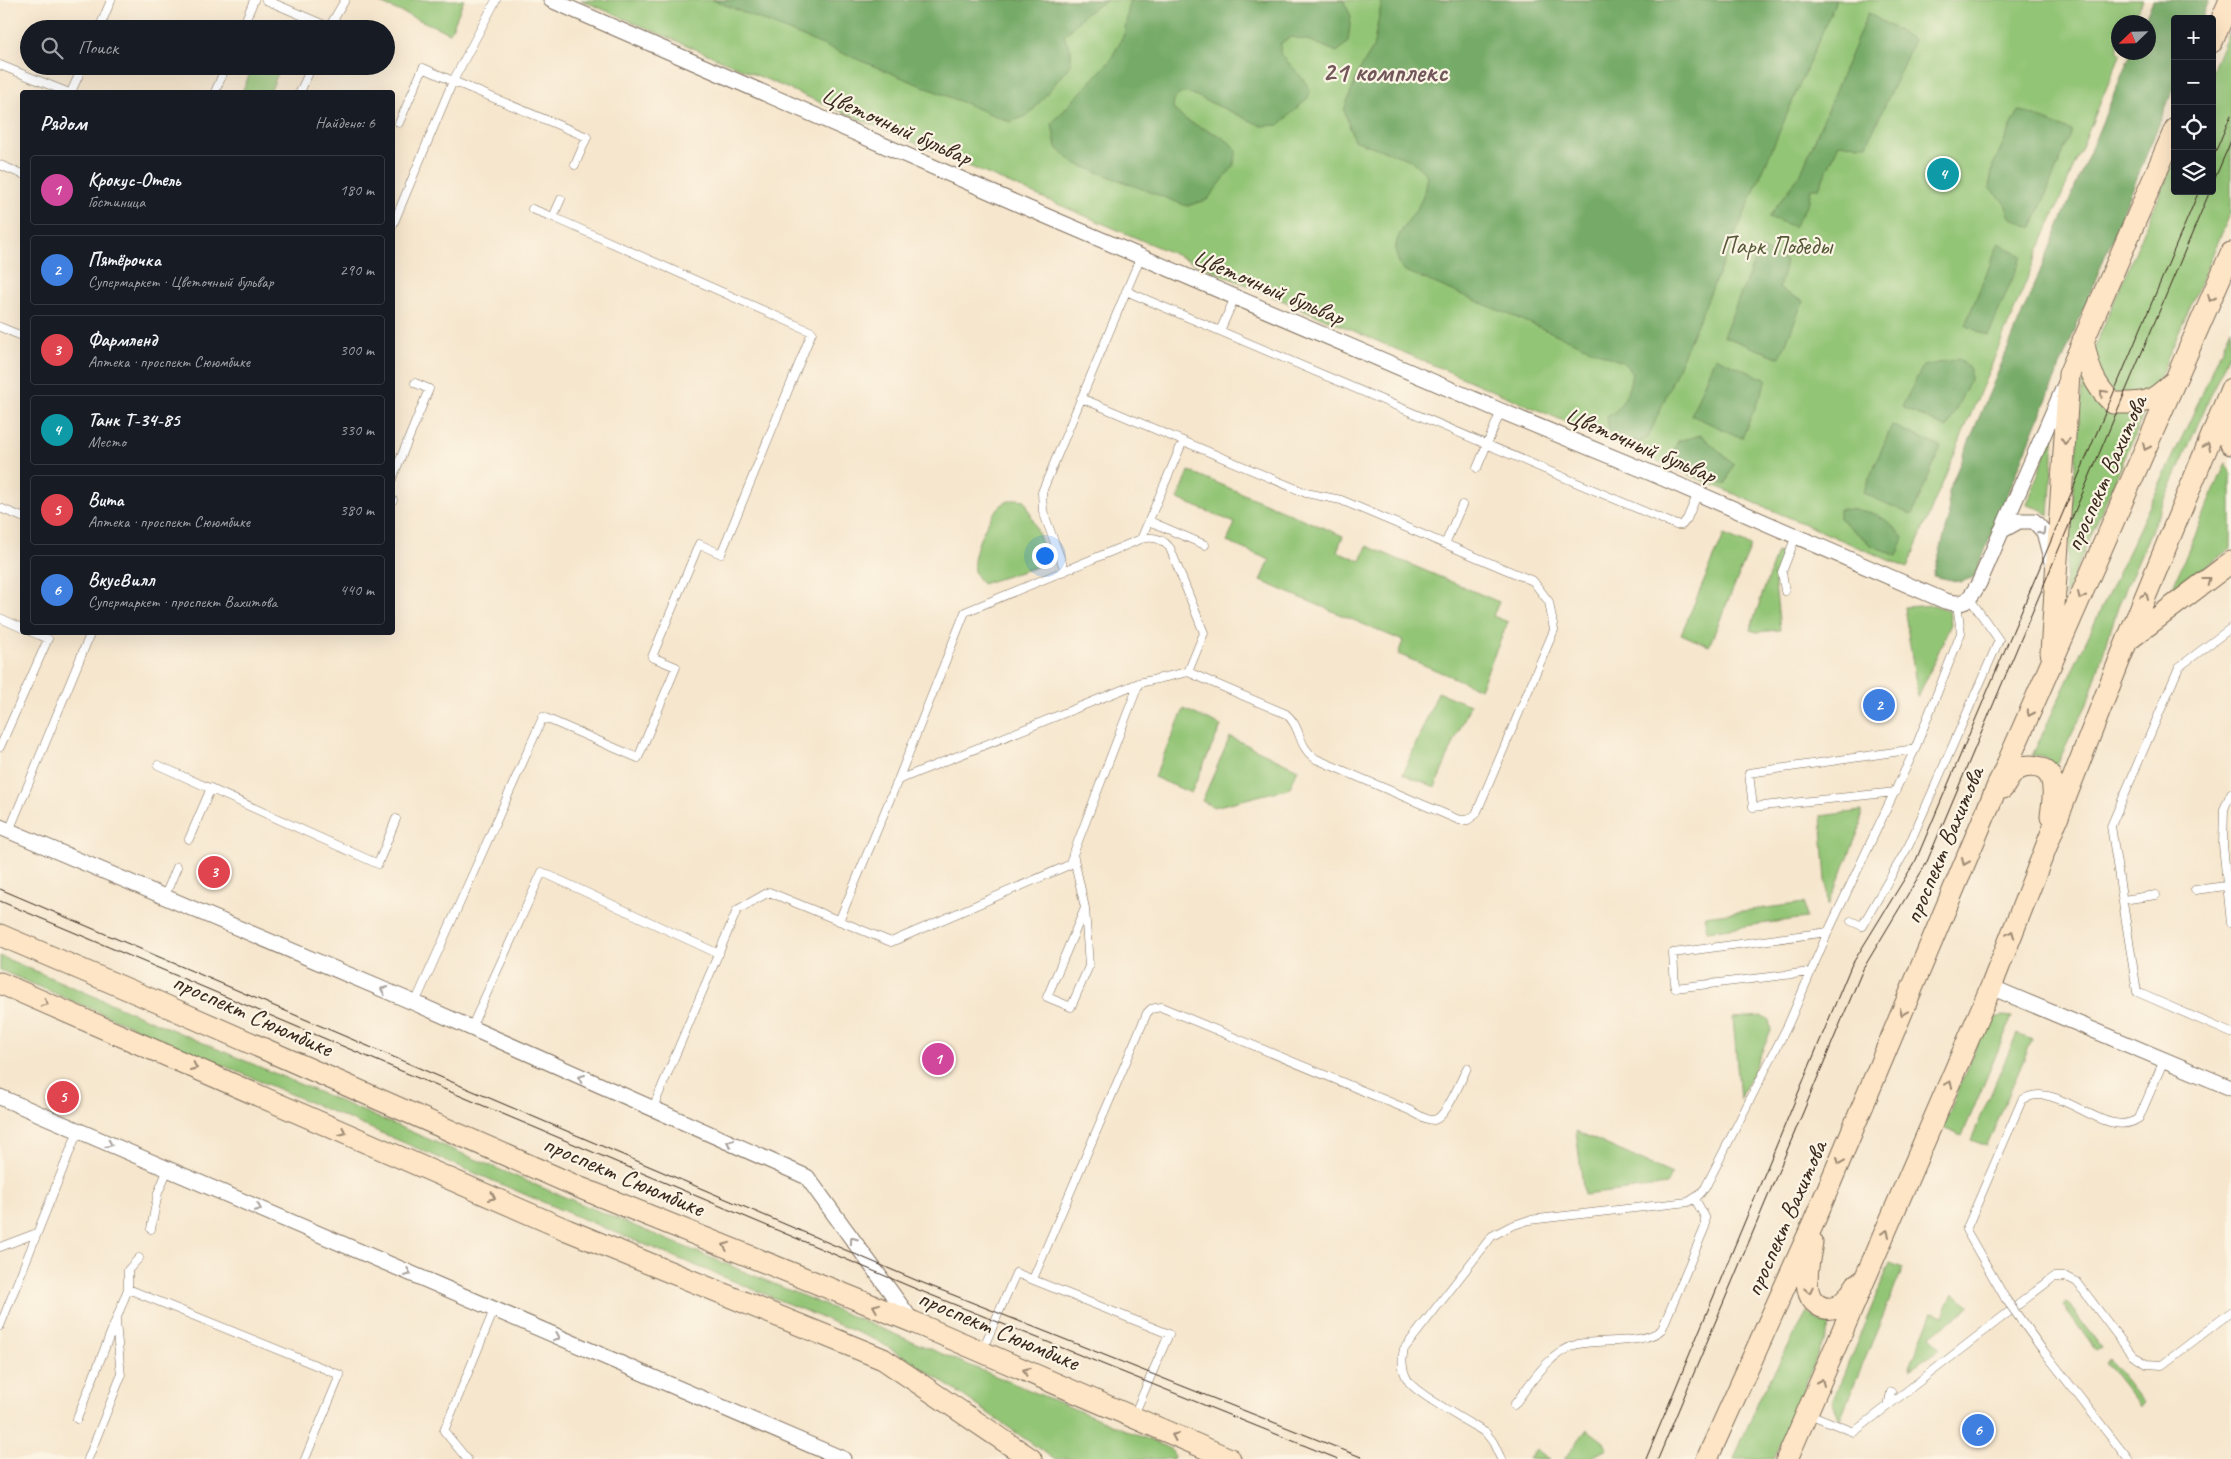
<!DOCTYPE html>
<html lang="ru">
<head>
<meta charset="utf-8">
<style>
	body { margin:0; font-family:Caveat,sans-serif; background:#242831; color:#f1f3f6 }
	.controls { position:absolute; right:15px; top:15px; display:grid; overflow:hidden; border-radius:5px; box-shadow:0 5px 20px #0002 }
	.controls button { width:45px; height:45px; display:grid; place-items:center; padding:0; border:0; border-bottom:1px solid #363941; background:#171b24; color:#f1f3f6; font:25px sans-serif }
	.compass { position:absolute; left:2111px; top:15px; width:45px; height:45px; border-radius:50%; background:#171b24; box-shadow:0 5px 20px #0002; rotate:247deg }
	.you { position:absolute; left:1044px; top:555px; width:18px; height:18px; margin:-12px; border:4px solid #fff; border-radius:50%; background:#1a73e8; box-shadow:0 0 0 8px #1a73e833 }
	.badge { display:grid; place-items:center; width:32px; height:32px; border-radius:50%; background:#d1495b; color:#fff; font-size:16px; font-weight:700 }
	.pin { position:absolute; translate:-50% -50%; border:2px solid #fff; box-shadow:0 1px 5px #0006 }
	.list { margin:0; padding:0; list-style:none }
	h2 { display:flex; justify-content:space-between; align-items:center; height:65px; margin:0; padding:0 20px; font-size:21px }
	h2 small { font-size:16px; font-weight:400; color:#9ea1a6 }
	.list li { display:grid; grid-template-columns:32px 1fr auto; gap:15px; align-items:center; box-sizing:border-box; height:70px; margin:0 10px 10px; padding:0 10px; border:1px solid #363941; border-radius:5px }
	.list b { display:block; font-size:19px; white-space:nowrap }
	.list p { margin:0; font-size:16px; white-space:nowrap; color:#9ea1a6 }
	.list em { font-size:16px; font-style:normal; color:#9ea1a6 }
	.icon { flex:none; width:28px; height:28px; fill:none; stroke:currentColor; stroke-width:2; stroke-linecap:round; stroke-linejoin:round }
	.map { position:relative; flex:none; width:2231px; height:1459px; overflow:hidden }
	.search { position:absolute; background:#171b24; box-shadow:0 5px 20px #0002; left:20px; top:20px; width:375px; height:55px; display:flex; align-items:center; gap:12px; box-sizing:border-box; padding:0 18px; border-radius:28px; color:#9ea1a6; font-size:19px }
	.panel { position:absolute; background:#171b24; box-shadow:0 5px 20px #0002; left:20px; top:90px; width:375px; height:545px; border-radius:5px }
	.map>svg:first-child { display:block }
	.green { fill:#93c576; stroke:#67784a }
	.forest { fill:#76aa67; stroke:#586a42 }
	.lines { fill:none; stroke-linecap:round; stroke-linejoin:round }
	.lane-casing { stroke:#7c6c5b; stroke-width:9 }
	.street-casing { stroke:#7c6c5b; stroke-width:17 }
	.secondary-casing { stroke:#7c6c5b; stroke-width:23 }
	.lane { stroke:#fff; stroke-width:8 }
	.street { stroke:#fff; stroke-width:15 }
	.secondary { stroke:#fde5c5; stroke-width:21 }
	.tram { stroke:#3b2a1e; stroke-width:1 }
	.lane-bridge-casing { stroke:#7c6c5b; stroke-width:9; stroke-linecap:butt }
	.lane-bridge { stroke:#fff; stroke-width:8 }
	.oneway { stroke:#9c8872 }
	.oneway2 { stroke:#a79f9a }
	.labels { text-anchor:middle; stroke-width:4.5; stroke-linejoin:round; paint-order:stroke }
	.street-label { font-size:25px; fill:#3b2a1e; stroke:#fcf5e5 }
	.park-label { font-size:25px; fill:#555838; stroke:#fcf5e5 }
	.quarter-label { font-size:28px; font-weight:bold; fill:#72575a; stroke:#fcf5e5 }
</style>
</head>
<body>
<div class="map">
<svg width="2231" height="1459" viewBox="0 0 2231 1459">
	<rect width="100%" height="100%" fill="#fcf5e5"/>
	<filter id="ink" filterUnits="userSpaceOnUse"><feTurbulence type="fractalNoise" baseFrequency=".02" numOctaves="2"/><feDisplacementMap in="SourceGraphic" scale="10" xChannelSelector="R" yChannelSelector="G"/><feConvolveMatrix kernelMatrix="1 2 1 2 8 2 1 2 1" color-interpolation-filters="sRGB"/></filter>
	<filter id="wash" filterUnits="userSpaceOnUse"><feTurbulence type="fractalNoise" baseFrequency=".0096" numOctaves="4" result="noise"/><feDisplacementMap in="SourceGraphic" scale="20" xChannelSelector="R" yChannelSelector="G"/><feGaussianBlur stdDeviation="1.12" result="paint"/><feColorMatrix in="noise" values="0 0 0 0 0 0 0 0 0 0 0 0 0 0 0 0 0 1.4 0 .05"/><feComposite in="paint" operator="in"/></filter>
	<g filter="url(#wash)">
		<rect width="100%" height="100%" fill="#f6e6cd"/>
		<path class="green" d="M 373,0 L 464,0 L 450,33 Z
			M 581,0 L 2143,0 L 2133,22 L 2118,22 L 2118,52 L 2121,53 L 1907,568 Z
			M 2231,27 L 2231,212 L 2064,598 L 2083,374 L 2175,159 L 2175,191 L 2212,191 L 2212,71 Z
			M 253,66 L 281,66 L 270,92 L 242,92 Z
			M 2231,328 L 2231,349 L 2119,604 L 2087,704 L 2056,766 C 2050,759 2042,754 2032,756 L 2192,416 Z
			M 2055,427 L 2049,515 L 2040,509 L 2027,505 Z
			M 2226,463 L 2231,472 L 2231,548 L 2170,593 Z
			M 1189,471 L 1343,536 L 1337,551 L 1361,561 L 1367,546 L 1499,602 L 1493,616 L 1508,622 L 1480,689 L 1398,654 L 1403,641 L 1261,581 L 1270,560 L 1227,542 L 1235,523 L 1178,499 Z
			M 1017,499 L 1025,500 L 1046,553 L 1042,563 L 1036,567 L 982,584 C 979,580 976,576 974,571 C 971,553 988,514 1003,504 C 1007,501 1013,500 1017,499 Z
			M 1724,535 L 1751,546 L 1709,646 L 1681,634 Z
			M 1777,552 L 1785,555 L 1775,584 L 1780,630 L 1757,632 L 1750,630 Z
			M 1934,605 L 1949,611 L 1951,624 L 1918,697 L 1904,607 Z
			M 1438,692 L 1470,705 L 1435,787 L 1403,774 Z
			M 1184,709 L 1221,726 L 1191,793 L 1154,777 Z
			M 1230,737 L 1298,769 L 1290,788 L 1214,807 L 1202,801 Z
			M 1861,811 L 1861,825 L 1828,906 L 1821,816 Z
			M 1804,903 L 1806,918 L 1707,931 L 1705,916 Z
			M 0,956 L 531,1183 L 1171,1449 L 1174,1455 L 1173,1459 L 1054,1459 L 942,1381 L 878,1341 L 559,1209 L 0,970 Z
			M 1762,1016 L 1769,1019 L 1771,1031 L 1740,1100 L 1733,1018 Z
			M 2003,1016 L 2012,1017 L 1962,1136 L 1943,1128 L 1984,1026 L 1994,1018 Z
			M 2017,1033 L 2032,1040 L 1987,1146 L 1971,1140 Z
			M 1576,1131 L 1672,1174 L 1667,1185 L 1584,1195 Z
			M 1890,1263 L 1903,1268 L 1840,1419 L 1832,1402 Z
			M 1953,1293 L 1971,1306 L 1931,1335 L 1940,1349 L 1909,1369 L 1933,1312 L 1943,1316 Z
			M 2067,1302 L 2101,1348 L 2096,1351 L 2063,1305 Z
			M 1807,1312 L 1819,1321 L 1832,1321 L 1774,1459 L 1734,1459 L 1759,1399 Z
			M 2109,1359 L 2144,1403 L 2140,1407 L 2105,1362 Z
			M 1587,1429 L 1604,1442 L 1607,1449 L 1588,1459 L 1564,1459 Z
			M 1536,1449 L 1549,1459 L 1529,1459 Z"/>
		<path class="forest" d="M 713,0 L 1107,0 L 1085,14 L 1064,36 L 1071,50 L 1071,64 L 1029,115 L 1010,122 Z
			M 1130,0 L 1254,0 L 1260,3 L 1269,0 L 1343,0 L 1351,16 L 1348,42 L 1337,52 L 1311,41 L 1291,37 L 1281,43 L 1280,53 L 1303,79 L 1310,90 L 1308,98 L 1279,125 L 1262,126 L 1192,94 L 1181,93 L 1174,100 L 1173,108 C 1190,130 1221,128 1237,151 L 1233,167 L 1207,200 L 1187,206 L 1074,163 L 1056,147 L 1052,123 L 1110,61 L 1124,34 Z
			M 1382,0 L 1836,0 L 1648,438 L 1639,442 L 1617,436 L 1609,431 L 1607,417 C 1623,408 1629,391 1632,373 L 1624,363 L 1403,270 C 1383,239 1410,225 1422,199 C 1425,192 1425,183 1427,175 L 1411,160 L 1354,140 L 1344,110 L 1359,71 L 1373,48 Z
			M 2153,0 L 2209,0 L 2202,19 L 2175,19 L 2175,85 L 1974,577 L 1961,582 L 1933,576 L 1949,519 L 1948,492 L 2131,53 L 2148,52 L 2148,22 L 2144,22 Z
			M 1868,13 L 1914,40 L 1867,145 L 1839,144 L 1819,188 L 1811,188 L 1809,201 L 1794,227 L 1769,217 L 1800,175 Z
			M 2019,110 L 2072,131 L 2032,228 L 2010,217 L 2004,201 L 1989,188 L 1993,165 Z
			M 1999,243 L 2022,256 L 1988,336 L 1965,325 Z
			M 1760,248 L 1786,261 L 1779,289 L 1803,301 L 1780,358 L 1723,336 Z
			M 1715,357 L 1767,380 L 1742,438 L 1691,415 Z
			M 1959,359 L 1970,369 L 1970,380 L 1947,428 L 1902,407 L 1923,366 Z
			M 1892,425 L 1941,447 L 1912,515 L 1863,493 Z
			M 1701,435 L 1734,464 L 1725,485 L 1671,456 L 1678,441 Z
			M 1839,509 C 1872,510 1882,513 1904,538 L 1897,556 L 1871,545 L 1839,518 Z"/>
	</g>
	<g filter="url(#ink)">
		<g class="lines">
			<g class="lane-casing">
				<path id="lane" d="M 266,0 L 329,27
					M 496,0 L 453,81 L 587,137 L 575,165
					M 99,29 L 111,0
					M 242,29 L 254,0
					M 328,29 L 345,0
					M 0,65 L 67,92
					M 71,92 L 83,66
					M 215,92 L 226,66
					M 300,92 L 312,66
					M 0,165 L 22,174
					M 532,209 L 553,217
					M 392,227 L 453,81 L 423,68 L 399,123
					M 1126,291 L 1676,525 L 1682,525 L 1687,519 L 1698,493
					M 0,327 L 22,336
					M 1220,331 L 1235,297
					M 1477,468 L 1501,411
					M 392,479 L 429,389 L 415,383
					M 392,500 L 393,500
					M 0,508 L 22,517
					M 1149,521 L 1205,545
					M 1141,539 L 1183,441
					M 1445,544 L 1462,505
					M 1065,571 L 1043,511 L 1042,492 L 1141,256
					M 1785,591 L 1782,572 L 1796,536
					M 0,618 L 22,628
					M 2231,628 L 2179,667 L 2111,826 L 2137,992 L 2231,1033
					M 0,747 L 48,639 L 32,632
					M 158,765 L 378,864 L 396,819
					M 898,780 L 1139,683 L 1188,672 L 1286,714 C 1302,727 1297,747 1316,759 L 1459,820 L 1468,820 L 1476,814 L 1554,630 L 1549,602 L 1533,581 L 1341,500 L 1306,493 L 1081,398
					M 1896,792 L 1753,807 L 1749,773 L 1915,749
					M 2231,793 L 2224,809 L 2223,845 L 2231,923
					M 9,831 L 91,632
					M 189,839 L 211,788
					M 1073,854 L 1085,908 L 1047,997 L 1071,1007 L 1089,966 L 1085,908
					M 2195,890 L 2226,886
					M 164,898 L 177,867
					M 2123,900 L 2156,895
					M 839,921 L 898,780 L 965,612 L 1141,539 C 1153,536 1162,538 1170,548 L 1204,633 L 1188,672
					M 1851,921 L 1862,926 L 1909,845 L 1999,640 L 1970,599
					M 1811,972 L 1675,988 L 1673,953 L 1828,932
					M 415,1003 L 543,717 L 638,758 L 676,667 L 652,657 L 699,544 L 721,554 L 812,332 L 553,217 L 561,199
					M 471,1028 L 542,872 L 719,954
					M 652,1110 L 737,910 L 769,892 L 891,942 L 1069,865 L 1139,683
					M 151,1229 L 158,1193 L 168,1169
					M 0,1247 L 37,1233
					M 1033,1279 L 1147,1013 L 1151,1009 L 1161,1007 L 1409,1110 C 1416,1113 1426,1121 1434,1120 C 1446,1118 1461,1080 1467,1068
					M 128,1289 L 128,1270 L 139,1258
					M 2005,1298 L 1966,1230 L 2022,1100 C 2059,1077 2104,1143 2139,1118 L 2164,1060
					M 0,1326 L 78,1131
					M 2042,1349 L 2128,1459
					M 982,1351 L 1016,1273 L 1169,1334 L 1134,1415
					M 1514,1405 C 1531,1383 1549,1352 1578,1344 C 1600,1339 1646,1345 1662,1329 L 1705,1227 L 1705,1217 L 1695,1199
					M 1888,1406 L 1891,1392
					M 1809,1414 L 1854,1432 L 2054,1277 L 2067,1277 L 2077,1282 L 2133,1356 L 2147,1364 L 2162,1365 L 2231,1312
					M 77,1419 L 128,1289 L 340,1375 L 305,1459
					M 88,1459 L 121,1376 L 116,1322
					M 467,1459 L 444,1431 L 494,1310
					M 1501,1459 L 1493,1442 L 1486,1433 C 1471,1424 1417,1394 1409,1382 C 1402,1372 1401,1361 1404,1349 L 1492,1236 L 1511,1226 L 1529,1220 L 1688,1202 L 1699,1195 L 1705,1188 L 1788,1025 L 1828,932 L 1915,749 L 1961,633 L 1957,604"/>
			</g>
			<g class="street-casing">
				<path id="street" d="M 551,0 L 1025,207 L 1501,411 L 1651,473 L 1945,601 C 1966,607 1969,600 1979,583 L 2064,387
					M 2001,531 L 2019,521 L 2034,521 L 2044,532 L 2052,562
					M 0,827 L 415,1003 L 807,1177 L 912,1321
					M 1991,987 L 2231,1088
					M 0,1097 L 843,1459"/>
			</g>
			<g class="secondary-casing">
				<path id="secondary" d="M 2212,42 L 2230,0
					M 2083,340 C 2089,368 2092,383 2113,403 C 2144,403 2149,405 2172,383
					M 2222,411 L 2231,444
					M 2127,641 L 2231,562
					M 2051,653 L 2069,374 L 2175,129
					M 2003,788 C 2006,783 2010,776 2014,772 C 2025,763 2045,764 2051,778 C 2056,791 2052,804 2051,817
					M 0,935 L 155,1001 L 583,1189 L 913,1322 L 1230,1459
					M 0,983 L 567,1230 L 883,1359 L 1031,1459
					M 1812,1242 C 1810,1256 1805,1274 1808,1289 C 1810,1302 1822,1312 1836,1307 C 1845,1303 1852,1292 1857,1284
					M 1707,1459 L 1813,1224 L 1987,810 L 2231,253
					M 1787,1459 L 1991,987 L 2127,641 L 2231,389"/>
			</g>
			<use href="#lane" class="lane"/>
			<use href="#street" class="street"/>
			<use href="#secondary" class="secondary"/>
			<path class="tram" d="M 2212,160 L 2231,115
				M 2212,185 L 2231,141
				M 0,889 L 918,1281 L 1366,1459
				M 0,901 L 916,1289 L 1338,1459
				M 1646,1459 L 1851,966 L 1916,860 L 2199,191
				M 1658,1459 L 1863,969 L 1926,864 L 2210,191"/>
			<g class="lane-bridge-casing">
				<path id="lane-bridge" d="M 2005,1298 L 2042,1349"/>
			</g>
			<use href="#lane-bridge" class="lane-bridge"/>
		</g>
		<defs><path id="oneway-chevron" d="M-2-3.5L2.5 0L-2 3.5" fill="none" stroke-width="1.6" stroke-linecap="round" stroke-linejoin="round" transform="scale(1.25)"/></defs>
		<g class="oneway">
			<use href="#oneway-chevron" transform="translate(2211 298) rotate(114)"/>
			<use href="#oneway-chevron" transform="translate(2103 393) rotate(-133)"/>
			<use href="#oneway-chevron" transform="translate(2065 441) rotate(94)"/>
			<use href="#oneway-chevron" transform="translate(2207 446) rotate(-68)"/>
			<use href="#oneway-chevron" transform="translate(2146 447) rotate(114)"/>
			<use href="#oneway-chevron" transform="translate(2207 580) rotate(-37)"/>
			<use href="#oneway-chevron" transform="translate(2081 596) rotate(114)"/>
			<use href="#oneway-chevron" transform="translate(2145 596) rotate(-68)"/>
			<use href="#oneway-chevron" transform="translate(2030 713) rotate(114)"/>
			<use href="#oneway-chevron" transform="translate(1965 862) rotate(113)"/>
			<use href="#oneway-chevron" transform="translate(2011 934) rotate(-69)"/>
			<use href="#oneway-chevron" transform="translate(45 1003) rotate(23)"/>
			<use href="#oneway-chevron" transform="translate(1903 1012) rotate(113)"/>
			<use href="#oneway-chevron" transform="translate(194 1067) rotate(24)"/>
			<use href="#oneway-chevron" transform="translate(1949 1084) rotate(-67)"/>
			<use href="#oneway-chevron" transform="translate(343 1132) rotate(24)"/>
			<use href="#oneway-chevron" transform="translate(1840 1161) rotate(113)"/>
			<use href="#oneway-chevron" transform="translate(492 1197) rotate(24)"/>
			<use href="#oneway-chevron" transform="translate(1886 1233) rotate(-67)"/>
			<use href="#oneway-chevron" transform="translate(726 1246) rotate(-158)"/>
			<use href="#oneway-chevron" transform="translate(1809 1290) rotate(78)"/>
			<use href="#oneway-chevron" transform="translate(876 1307) rotate(-158)"/>
			<use href="#oneway-chevron" transform="translate(1026 1371) rotate(-157)"/>
			<use href="#oneway-chevron" transform="translate(1821 1382) rotate(-66)"/>
			<use href="#oneway-chevron" transform="translate(1175 1436) rotate(-156)"/>
		</g>
		<g class="oneway2">
			<use href="#oneway-chevron" transform="translate(2042 532) rotate(58)"/>
			<use href="#oneway-chevron" transform="translate(384 990) rotate(-157)"/>
			<use href="#oneway-chevron" transform="translate(581 1078) rotate(-156)"/>
			<use href="#oneway-chevron" transform="translate(730 1143) rotate(-156)"/>
			<use href="#oneway-chevron" transform="translate(109 1144) rotate(23)"/>
			<use href="#oneway-chevron" transform="translate(258 1208) rotate(23)"/>
			<use href="#oneway-chevron" transform="translate(853 1240) rotate(-126)"/>
			<use href="#oneway-chevron" transform="translate(408 1273) rotate(23)"/>
			<use href="#oneway-chevron" transform="translate(557 1337) rotate(23)"/>
		</g>
	</g>
	<g class="labels">
		<g class="street-label">
			<text transform="translate(897 125) rotate(24)" y="9">Цветочный бульвар</text>
			<text transform="translate(1269 286) rotate(23)" y="9">Цветочный бульвар</text>
			<text transform="translate(1641 444) rotate(23)" y="9">Цветочный бульвар</text>
			<text transform="translate(2105 473) rotate(-66)" y="9">проспект Вахитова</text>
			<text transform="translate(1943 845) rotate(-67)" y="9">проспект Вахитова</text>
			<text transform="translate(253 1014) rotate(24)" y="9">проспект Сююмбике</text>
			<text transform="translate(624 1175) rotate(23)" y="9">проспект Сююмбике</text>
			<text transform="translate(1785 1218) rotate(-66)" y="9">проспект Вахитова</text>
			<text transform="translate(999 1329) rotate(23)" y="9">проспект Сююмбике</text>
		</g>
		<g class="park-label">
			<text x="1776" y="254">Парк Победы</text>
		</g>
		<g class="quarter-label">
			<text x="1385" y="81">21 комплекс</text>
		</g>
	</g>
</svg>
<div class="controls">
<button>+</button>
<button>−</button>
<button><svg class="icon" aria-label="locate" viewBox="0 0 24 24"><circle cx="12" cy="12" r="6"/><path d="M12 2v4M12 18v4M2 12h4M18 12h4"/></svg></button>
<button><svg class="icon" aria-label="layers" viewBox="0 0 24 24"><path d="M12 4l9 5-9 5-9-5zM3 14l9 5 9-5"/></svg></button>
</div>
<svg class="compass" viewBox="-18 -18 36 36"><path d="M0-13l5 13h-10z" fill="#e53935"/><path d="M0 13l5-13h-10z" fill="#9ea1a6"/></svg>
<div class="you"></div>
<div class="pin badge" style="left:938px;top:1059px;background:#d1479c">1</div>
<div class="pin badge" style="left:1879px;top:705px;background:#3f7fe0">2</div>
<div class="pin badge" style="left:214px;top:872px;background:#e0444e">3</div>
<div class="pin badge" style="left:1943px;top:174px;background:#0f9aa8">4</div>
<div class="pin badge" style="left:63px;top:1097px;background:#e0444e">5</div>
<div class="pin badge" style="left:1978px;top:1430px;background:#3f7fe0">6</div>
<div class="search"><svg class="icon" aria-label="search" viewBox="0 0 24 24"><circle cx="10" cy="10" r="6"/><path d="M15 15l6 6"/></svg>Поиск</div>
<section class="panel">
<h2>Рядом<small>Найдено: 6</small></h2>
<ul class="list">
<li><span class="badge" style="background:#d1479c">1</span><div><b>Крокус-Отель</b><p>Гостиница</p></div><em>180 m</em></li>
<li><span class="badge" style="background:#3f7fe0">2</span><div><b>Пятёрочка</b><p>Супермаркет · Цветочный бульвар</p></div><em>290 m</em></li>
<li><span class="badge" style="background:#e0444e">3</span><div><b>Фармленд</b><p>Аптека · проспект Сююмбике</p></div><em>300 m</em></li>
<li><span class="badge" style="background:#0f9aa8">4</span><div><b>Танк Т-34-85</b><p>Место</p></div><em>330 m</em></li>
<li><span class="badge" style="background:#e0444e">5</span><div><b>Вита</b><p>Аптека · проспект Сююмбике</p></div><em>380 m</em></li>
<li><span class="badge" style="background:#3f7fe0">6</span><div><b>ВкусВилл</b><p>Супермаркет · проспект Вахитова</p></div><em>440 m</em></li>
</ul>
</section>
</div>
</body>
</html>
